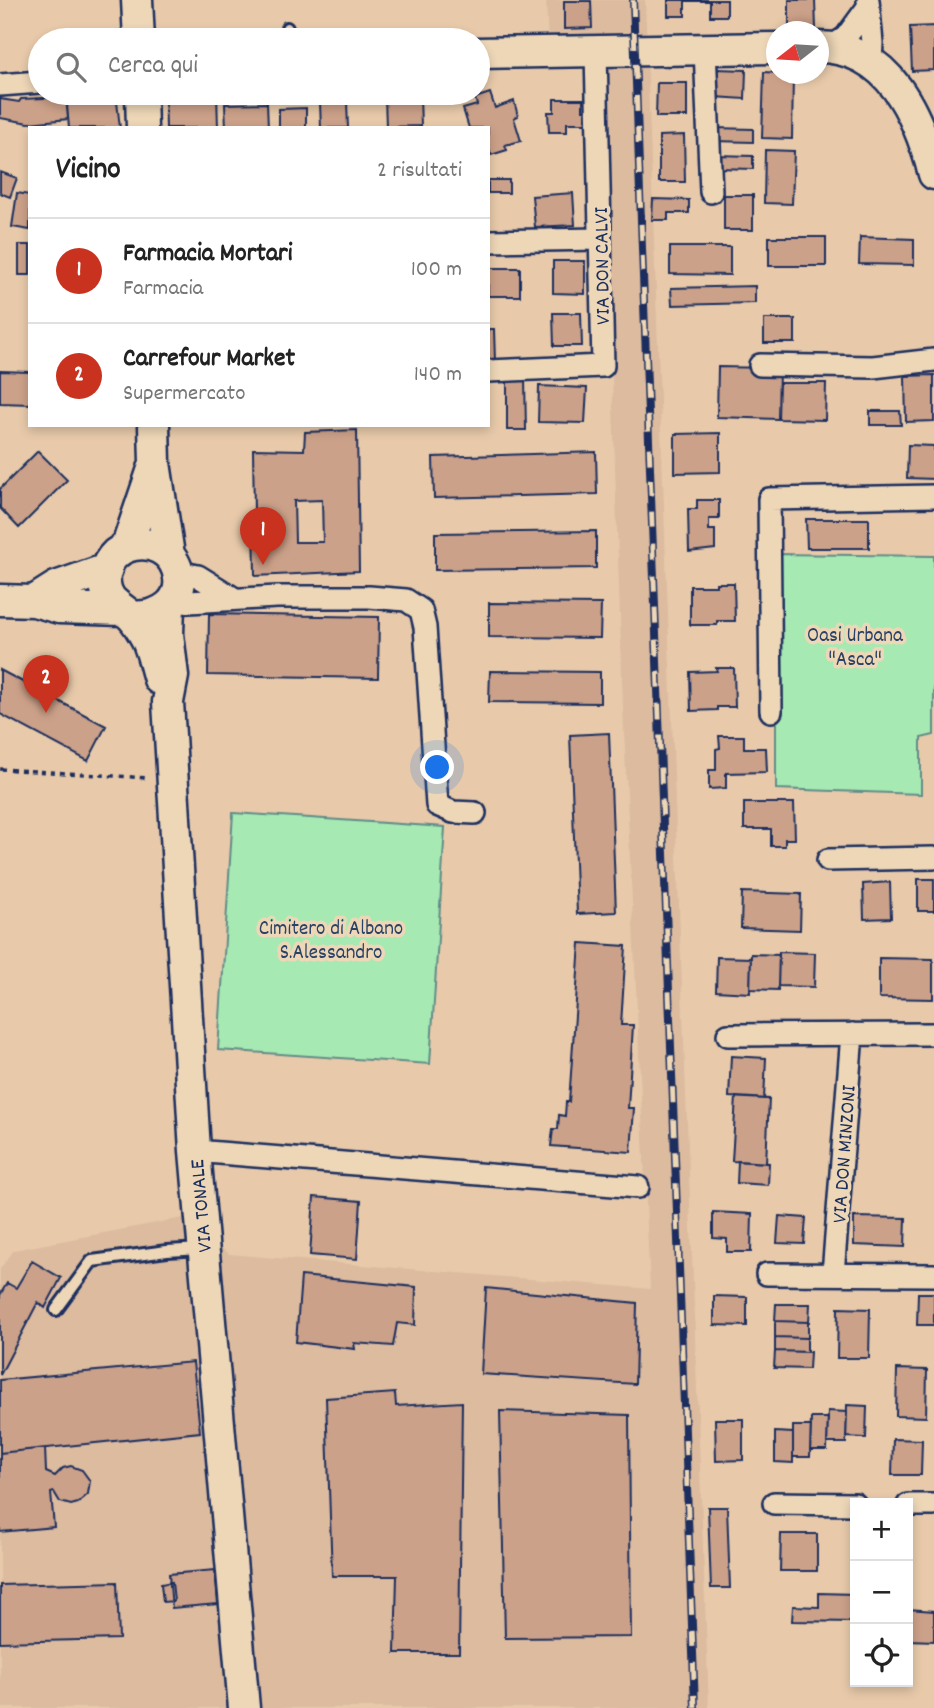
<!DOCTYPE html>
<html lang="it">
<head>
<meta charset="utf-8">
<style>
	body { margin:0; font-family:Dekko,sans-serif; background:#f2f2f2; color:#222 }
	.controls { position:absolute; right:21px; bottom:21px; display:grid; overflow:hidden; border-radius:0px; box-shadow:0 4px 10px #0003 }
	.controls button { width:63px; height:63px; display:grid; place-items:center; padding:0; border:0; border-bottom:2px solid #e0e0e0; background:#fff; color:#222; font:35px sans-serif }
	.compass { position:absolute; left:766px; top:21px; width:63px; height:63px; border-radius:50%; background:#fff; box-shadow:0 4px 10px #0003; rotate:253deg }
	.you { position:absolute; left:438px; top:768px; width:24px; height:24px; margin:-18px; border:5px solid #fff; border-radius:50%; background:#1a73e8; box-shadow:0 0 0 10px #1a73e833 }
	.badge { display:grid; place-items:center; width:46px; height:46px; border-radius:50%; background:#c8321e; color:#fff; font-size:23px; font-weight:700 }
	.pin { position:absolute; translate:-50% -58px; filter:drop-shadow(0 2px 4px #0008) }
	.pin::after { content:''; position:absolute; top:37px; width:24px; height:21px; background:inherit; clip-path:polygon(0 0,100% 0,50% 100%) }
	.list { margin:0; padding:0; list-style:none }
	h2 { display:flex; justify-content:space-between; align-items:center; height:91px; margin:0; padding:0 28px; font-size:30px }
	h2 small { font-size:23px; font-weight:400; color:#767676 }
	.list li { display:grid; grid-template-columns:46px 1fr auto; gap:21px; align-items:center; box-sizing:border-box; height:105px; padding:0 28px; border-top:2px solid #e0e0e0 }
	.list b { display:block; font-size:26px; white-space:nowrap }
	.list p { margin:0; font-size:23px; white-space:nowrap; color:#767676 }
	.list em { font-size:23px; font-style:normal; color:#767676 }
	.icon { flex:none; width:38px; height:38px; fill:none; stroke:currentColor; stroke-width:2; stroke-linecap:round; stroke-linejoin:round }
	.map { position:relative; flex:none; width:934px; height:1708px; overflow:hidden }
	.search { position:absolute; background:#fff; box-shadow:0 4px 10px #0003; left:28px; top:28px; width:462px; height:77px; display:flex; align-items:center; gap:18px; box-sizing:border-box; padding:0 24px; border-radius:38px; color:#767676; font-size:26px }
	.panel { position:absolute; background:#fff; box-shadow:0 4px 10px #0003; left:28px; top:126px; width:462px; height:301px; border-radius:0px }
	.map>svg:first-child { display:block }
	.built { fill:#dcbb9f }
	.green { fill:#a7e9b3; stroke:#618c88; stroke-width:2 }
	.building { fill:#cca189; stroke:#1b2f5e; stroke-width:2; fill-rule:evenodd }
	.lines { fill:none; stroke-linecap:round; stroke-linejoin:round }
	.lane-casing { stroke:#1b2f5e; stroke-width:16 }
	.street-casing { stroke:#1b2f5e; stroke-width:26 }
	.secondary-casing { stroke:#1b2f5e; stroke-width:35 }
	.path { stroke:#1b2f5e; stroke-width:3.5; stroke-dasharray:5 5; stroke-linecap:butt }
	.lane { stroke:#eed7b7; stroke-width:10 }
	.street { stroke:#eed7b7; stroke-width:21 }
	.secondary { stroke:#eed7b7; stroke-width:30 }
	.rail-casing { stroke:#1b2f5e; stroke-width:8 }
	.rail { stroke:#eed7b7; stroke-width:5; stroke-dasharray:16; stroke-linecap:butt }
	.labels { text-anchor:middle; stroke-width:7; stroke-linejoin:round; paint-order:stroke }
	.street-label { font-size:21px; fill:#1b2f5e; stroke:#eed7b7 }
	.park-label { font-size:21px; fill:#294266; stroke:#eed7b7 }
</style>
</head>
<body>
<div class="map">
<svg width="934" height="1708" viewBox="0 0 934 1708">
	<rect width="100%" height="100%" fill="#e8caaa"/>
	<filter id="ink" filterUnits="userSpaceOnUse"><feTurbulence type="fractalNoise" baseFrequency=".0143" numOctaves="2"/><feDisplacementMap in="SourceGraphic" scale="14" xChannelSelector="R" yChannelSelector="G"/><feConvolveMatrix kernelMatrix="1 2 1 2 8 2 1 2 1" color-interpolation-filters="sRGB"/></filter>
	<g filter="url(#ink)">
		<path class="built" d="M 546,0 L 645,0 L 709,1708 L 0,1708 L 0,1269 L 14,1250 L 183,1218 L 229,1254 L 650,1289 L 623,709 L 601,40 L 548,41 Z"/>
		<path class="green" d="M 776,554 L 934,556 L 934,735 L 921,738 L 921,794 L 776,789 Z
			M 233,813 L 445,827 L 430,1064 L 218,1050 Z"/>
		<path class="building" d="M 668,0 L 727,0 L 727,16 L 710,16 L 710,1 L 685,1 L 685,16 L 668,16 Z
			M 789,0 L 815,0 L 816,29 L 789,30 Z
			M 564,1 L 591,1 L 592,28 L 564,29 Z
			M 934,26 L 934,70 L 912,71 L 910,27 Z
			M 716,69 L 746,70 L 745,99 L 715,97 Z
			M 764,72 L 793,74 L 792,139 L 762,138 Z
			M 657,83 L 687,83 L 687,117 L 656,117 Z
			M 66,93 L 116,93 L 120,128 L 69,128 Z
			M 165,93 L 217,93 L 218,128 L 166,128 Z
			M 490,93 L 495,108 L 514,101 L 518,116 L 514,118 L 521,141 L 505,145 L 507,150 L 491,155 L 488,144 L 488,128 L 469,128 L 463,109 L 477,105 L 475,98 Z
			M 420,96 L 421,126 L 386,127 L 385,97 Z
			M 66,97 L 68,119 L 29,123 L 0,118 L 0,99 L 19,102 L 21,99 Z
			M 554,99 L 583,99 L 583,110 L 591,110 L 592,123 L 567,123 L 567,132 L 549,132 L 548,112 L 554,112 Z
			M 347,102 L 348,128 L 321,128 L 320,103 Z
			M 267,103 L 268,128 L 226,128 L 225,104 Z
			M 306,108 L 306,128 L 279,128 L 279,109 Z
			M 714,128 L 753,129 L 753,142 L 713,141 Z
			M 684,135 L 685,182 L 659,182 L 659,136 Z
			M 765,150 L 794,151 L 792,204 L 764,203 Z
			M 716,155 L 753,156 L 753,169 L 716,168 Z
			M 0,172 L 17,178 L 10,197 L 0,193 Z
			M 488,180 L 509,180 L 509,193 L 488,193 Z
			M 17,193 L 30,195 L 30,230 L 12,227 Z
			M 573,193 L 575,225 L 535,227 L 532,196 Z
			M 724,195 L 753,195 L 753,230 L 724,230 Z
			M 653,199 L 689,200 L 689,213 L 668,213 L 668,220 L 652,220 Z
			M 769,237 L 826,237 L 826,266 L 769,266 Z
			M 860,237 L 914,239 L 914,265 L 859,264 Z
			M 19,245 L 30,245 L 30,275 L 19,275 Z
			M 670,247 L 730,247 L 730,275 L 670,274 Z
			M 553,261 L 585,261 L 585,294 L 553,293 Z
			M 488,268 L 520,268 L 520,296 L 488,296 Z
			M 755,286 L 755,303 L 672,305 L 671,288 Z
			M 553,313 L 581,313 L 582,346 L 554,346 Z
			M 764,319 L 795,319 L 795,343 L 764,343 Z
			M 488,329 L 494,329 L 495,362 L 488,362 Z
			M 718,367 L 779,368 L 778,419 L 717,417 Z
			M 0,371 L 30,372 L 30,404 L 0,403 Z
			M 934,375 L 934,421 L 906,422 L 905,376 Z
			M 507,378 L 525,378 L 526,430 L 507,430 Z
			M 779,383 L 826,383 L 825,420 L 778,419 Z
			M 539,386 L 587,388 L 585,423 L 538,422 Z
			M 870,411 L 900,411 L 901,425 L 870,425 Z
			M 357,430 L 359,571 L 255,576 L 253,449 L 304,450 L 305,432 ZM 322,500 L 323,542 L 295,542 L 294,501 Z
			M 720,433 L 720,472 L 675,473 L 675,434 Z
			M 908,445 L 934,446 L 934,479 L 907,478 Z
			M 38,451 L 67,480 L 19,528 L 0,508 L 0,489 Z
			M 596,452 L 597,494 L 434,498 L 433,457 Z
			M 697,500 L 719,500 L 719,519 L 709,519 L 709,530 L 715,530 L 715,549 L 689,552 L 688,509 L 697,509 Z
			M 806,519 L 869,519 L 869,548 L 807,548 Z
			M 596,531 L 596,568 L 435,570 L 435,533 Z
			M 716,583 L 734,583 L 735,621 L 717,621 L 717,625 L 690,625 L 690,586 L 716,586 Z
			M 489,603 L 601,604 L 600,638 L 489,637 Z
			M 209,614 L 379,617 L 378,678 L 208,675 Z
			M 716,668 L 734,668 L 735,707 L 717,707 L 717,710 L 691,711 L 690,672 L 717,671 Z
			M 0,670 L 106,726 L 88,761 L 0,714 Z
			M 490,671 L 600,672 L 600,703 L 489,702 Z
			M 609,733 L 616,912 L 577,914 L 570,735 Z
			M 719,736 L 744,736 L 744,748 L 766,748 L 767,772 L 726,773 L 726,788 L 709,789 L 709,770 L 716,770 L 716,749 L 720,748 Z
			M 744,803 L 794,803 L 795,839 L 785,839 L 785,846 L 771,846 L 771,829 L 744,829 Z
			M 918,879 L 934,879 L 934,911 L 918,911 Z
			M 890,882 L 891,918 L 864,919 L 863,884 Z
			M 742,892 L 801,894 L 800,930 L 741,928 Z
			M 580,943 L 626,946 L 621,1025 L 633,1025 L 628,1108 L 634,1108 L 631,1152 L 551,1146 L 553,1129 L 558,1129 L 559,1115 L 565,1116 L 566,1102 L 569,1102 Z
			M 779,952 L 815,953 L 814,987 L 778,986 Z
			M 751,954 L 779,955 L 778,990 L 750,989 Z
			M 717,957 L 751,958 L 750,993 L 716,991 Z
			M 879,958 L 933,959 L 933,999 L 879,998 Z
			M 731,1056 L 766,1058 L 764,1099 L 729,1097 Z
			M 736,1097 L 769,1099 L 766,1163 L 732,1161 Z
			M 738,1161 L 769,1163 L 768,1185 L 737,1183 Z
			M 314,1197 L 361,1201 L 357,1259 L 310,1255 Z
			M 713,1212 L 752,1214 L 751,1252 L 727,1252 L 727,1239 L 713,1238 Z
			M 779,1216 L 806,1218 L 804,1244 L 777,1243 Z
			M 854,1217 L 906,1218 L 905,1247 L 854,1245 Z
			M 32,1261 L 61,1278 L 45,1308 L 38,1302 L 0,1375 L 0,1295 L 7,1283 L 16,1288 Z
			M 301,1276 L 416,1287 L 415,1325 L 397,1323 L 393,1346 L 354,1343 L 355,1349 L 296,1342 Z
			M 486,1288 L 637,1303 L 635,1384 L 481,1374 Z
			M 918,1293 L 934,1293 L 934,1325 L 917,1325 Z
			M 714,1296 L 747,1297 L 747,1326 L 714,1325 Z
			M 776,1304 L 810,1304 L 809,1322 L 775,1321 Z
			M 838,1308 L 870,1309 L 869,1358 L 837,1358 Z
			M 775,1321 L 808,1322 L 808,1338 L 775,1337 Z
			M 775,1337 L 807,1338 L 807,1352 L 775,1351 Z
			M 775,1351 L 810,1352 L 809,1369 L 774,1368 Z
			M 193,1362 L 200,1432 L 0,1453 L 0,1380 Z
			M 897,1369 L 927,1370 L 926,1417 L 896,1416 Z
			M 395,1393 L 396,1406 L 462,1402 L 459,1653 L 395,1653 L 397,1576 L 332,1576 L 326,1398 Z
			M 847,1405 L 867,1406 L 866,1438 L 846,1437 Z
			M 500,1411 L 629,1415 L 631,1637 L 505,1638 Z
			M 828,1411 L 847,1412 L 846,1443 L 827,1443 Z
			M 811,1418 L 828,1418 L 827,1450 L 810,1450 Z
			M 715,1419 L 743,1419 L 743,1460 L 716,1461 Z
			M 793,1426 L 811,1426 L 810,1457 L 793,1457 Z
			M 775,1432 L 793,1433 L 793,1463 L 775,1462 Z
			M 893,1439 L 922,1440 L 921,1475 L 892,1475 Z
			M 45,1448 L 46,1472 L 55,1476 L 63,1468 L 71,1466 L 82,1470 L 90,1481 L 88,1494 L 78,1503 L 71,1505 L 60,1502 L 54,1492 L 51,1493 L 54,1527 L 0,1532 L 0,1453 Z
			M 708,1507 L 727,1507 L 730,1588 L 711,1588 Z
			M 781,1534 L 817,1534 L 817,1571 L 780,1571 Z
			M 215,1570 L 218,1604 L 172,1608 L 169,1574 Z
			M 117,1582 L 119,1639 L 0,1642 L 0,1585 Z
			M 172,1582 L 174,1601 L 163,1602 L 161,1584 Z
			M 819,1593 L 855,1594 L 855,1638 L 853,1638 L 853,1622 L 792,1621 L 793,1606 L 819,1607 Z
			M 908,1609 L 934,1611 L 934,1641 L 908,1640 Z"/>
		<g class="lines">
			<g class="lane-casing">
				<path id="lane" d="M 287,28 L 288,40
					M 56,1310 L 92,1261 L 167,1251 L 201,1249"/>
			</g>
			<g class="street-casing">
				<path id="street" d="M 868,0 L 872,43 L 871,62
					M 831,47 L 846,37 L 868,7
					M 705,49 L 711,192
					M 0,85 L 40,82
					M 488,241 L 600,239
					M 760,365 L 873,367 L 934,360
					M 488,371 L 603,366 L 596,51
					M 178,572 L 198,576 L 235,599
					M 171,603 L 277,597 L 369,597 L 406,600 L 421,610 L 425,627 L 437,805 L 453,812 L 475,813
					M 771,711 L 769,499 L 934,496
					M 828,860 L 934,858
					M 728,1035 L 934,1034
					M 195,1151 L 638,1187
					M 767,1274 L 934,1275
					M 833,1274 L 852,1034
					M 774,1503 L 855,1504
					M 908,1505 L 934,1505"/>
			</g>
			<g class="secondary-casing">
				<path id="secondary" d="M 137,0 L 139,40
					M 818,47 C 890,47 918,115 934,174
					M 478,53 L 776,48
					M 141,93 L 142,128
					M 154,425 L 155,463 L 169,555
					M 127,546 L 154,466
					M 0,600 L 34,601 L 59,608 L 122,610
					M 34,601 L 56,587 L 107,569
					M 169,606 L 168,634 L 173,676 L 168,702 L 195,1151 L 244,1708
					M 131,616 C 159,619 188,601 177,569 C 163,529 100,540 105,584 C 107,602 119,605 131,616 C 136,621 142,631 146,638 C 152,650 155,666 159,679"/>
			</g>
			<path class="path" d="M 0,769 L 149,778"/>
			<use href="#lane" class="lane"/>
			<use href="#street" class="street"/>
			<use href="#secondary" class="secondary"/>
			<g class="rail-casing">
				<path id="rail" d="M 633,0 L 695,1708"/>
			</g>
			<use href="#rail" class="rail"/>
		</g>
	</g>
	<g class="labels">
		<g class="street-label">
			<text transform="translate(601 266) rotate(-91)" y="7">VIA DON CALVI</text>
			<text transform="translate(843 1154) rotate(-86)" y="7">VIA DON MINZONI</text>
			<text transform="translate(200 1206) rotate(-95)" y="7">VIA TONALE</text>
		</g>
		<g class="park-label">
			<text x="855" y="641">Oasi Urbana<tspan x="855" dy="24">"Asca"</tspan></text>
			<text x="331" y="934">Cimitero di Albano<tspan x="331" dy="24">S.Alessandro</tspan></text>
		</g>
	</g>
</svg>
<div class="controls">
<button>+</button>
<button>−</button>
<button><svg class="icon" aria-label="locate" viewBox="0 0 24 24"><circle cx="12" cy="12" r="6"/><path d="M12 2v4M12 18v4M2 12h4M18 12h4"/></svg></button>
</div>
<svg class="compass" viewBox="-18 -18 36 36"><path d="M0-13l5 13h-10z" fill="#e53935"/><path d="M0 13l5-13h-10z" fill="#767676"/></svg>
<div class="you"></div>
<div class="pin badge" style="left:263px;top:565px">1</div>
<div class="pin badge" style="left:46px;top:713px">2</div>
<div class="search"><svg class="icon" aria-label="search" viewBox="0 0 24 24"><circle cx="10" cy="10" r="6"/><path d="M15 15l6 6"/></svg>Cerca qui</div>
<section class="panel">
<h2>Vicino<small>2 risultati</small></h2>
<ul class="list">
<li><span class="badge">1</span><div><b>Farmacia Mortari</b><p>Farmacia</p></div><em>100 m</em></li>
<li><span class="badge">2</span><div><b>Carrefour Market</b><p>Supermercato</p></div><em>140 m</em></li>
</ul>
</section>
</div>
</body>
</html>
